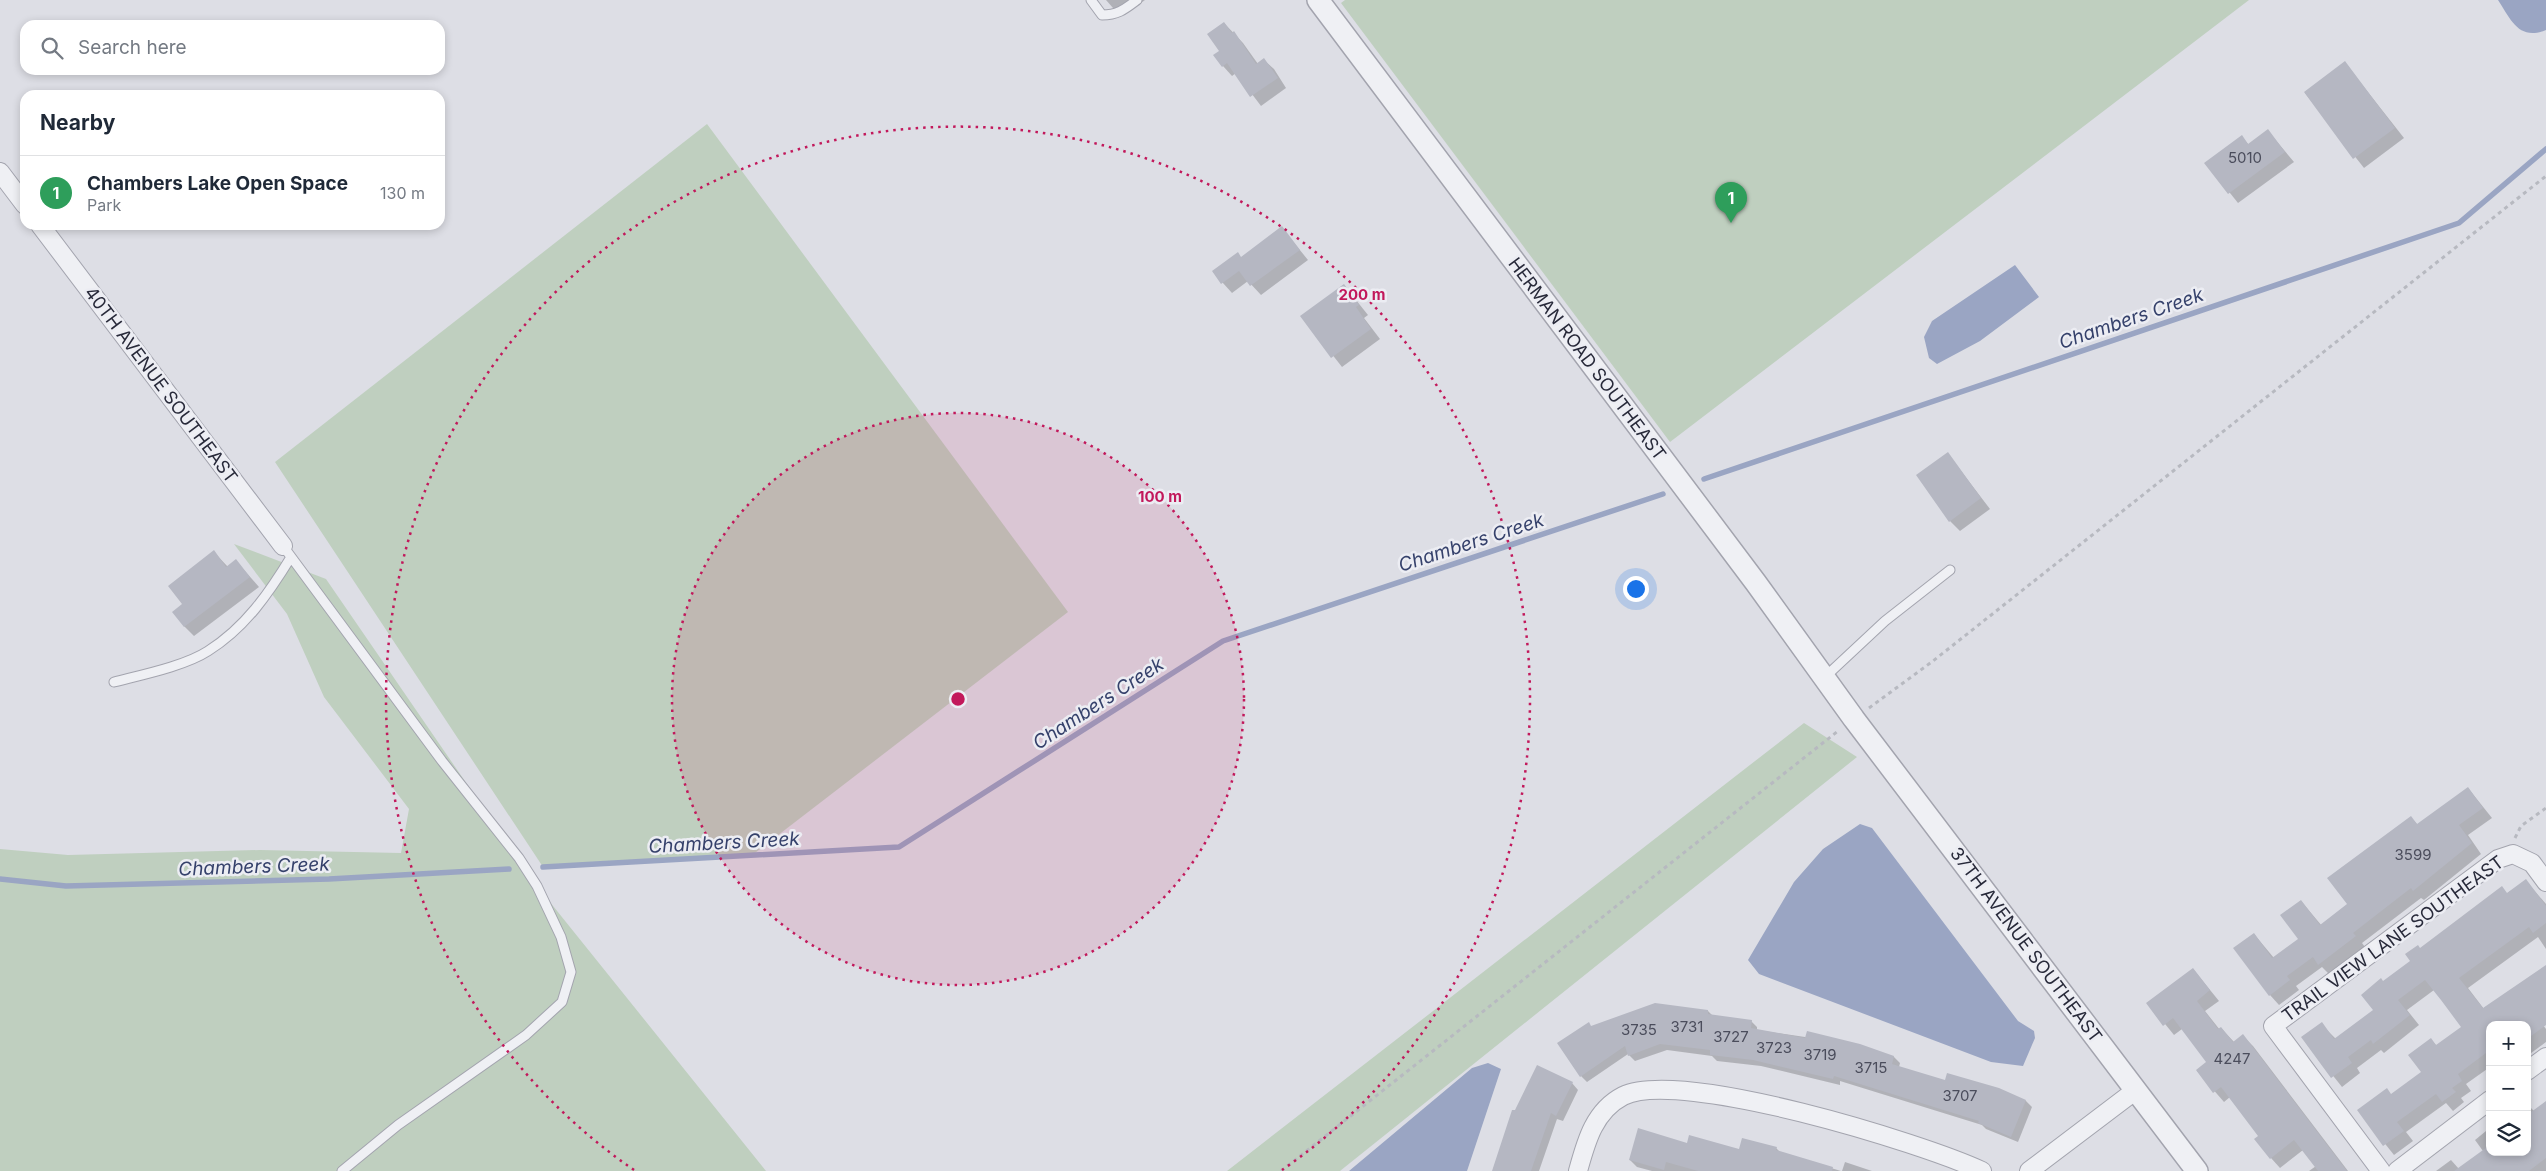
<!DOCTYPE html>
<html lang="en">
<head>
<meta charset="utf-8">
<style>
	body { margin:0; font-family:Inter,sans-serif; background:#f6f6f7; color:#1f2937 }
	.controls { position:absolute; right:15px; bottom:15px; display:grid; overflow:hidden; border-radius:10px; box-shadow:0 2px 8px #0003 }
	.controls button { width:45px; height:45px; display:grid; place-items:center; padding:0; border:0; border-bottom:1px solid #e0e1e3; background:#fff; color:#1f2937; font:25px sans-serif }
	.you { position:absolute; left:1635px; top:588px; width:18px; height:18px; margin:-12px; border:4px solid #fff; border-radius:50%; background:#1a73e8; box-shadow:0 0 0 8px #1a73e833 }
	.badge { display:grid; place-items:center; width:32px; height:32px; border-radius:50%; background:#c2534b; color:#fff; font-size:16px; font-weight:700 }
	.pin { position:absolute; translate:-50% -41px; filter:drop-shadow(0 1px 2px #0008) }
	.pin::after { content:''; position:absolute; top:26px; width:18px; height:15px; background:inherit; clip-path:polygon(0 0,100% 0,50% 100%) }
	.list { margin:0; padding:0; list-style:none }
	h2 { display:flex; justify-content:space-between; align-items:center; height:65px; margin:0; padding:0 20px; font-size:21px }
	h2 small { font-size:16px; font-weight:400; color:#747a83 }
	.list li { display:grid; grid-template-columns:32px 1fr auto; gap:15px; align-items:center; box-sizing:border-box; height:75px; padding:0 20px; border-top:1px solid #e0e1e3 }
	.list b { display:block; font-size:19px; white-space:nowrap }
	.list p { margin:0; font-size:16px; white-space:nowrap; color:#747a83 }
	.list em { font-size:16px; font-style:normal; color:#747a83 }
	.icon { flex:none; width:28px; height:28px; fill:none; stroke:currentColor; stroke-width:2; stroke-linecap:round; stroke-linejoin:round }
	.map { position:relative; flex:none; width:2546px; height:1171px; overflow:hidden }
	.search { position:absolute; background:#fff; box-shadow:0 2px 8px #0003; left:20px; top:20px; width:425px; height:55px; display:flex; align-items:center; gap:12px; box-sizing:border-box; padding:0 18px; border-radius:15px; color:#747a83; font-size:19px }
	.panel { position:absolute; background:#fff; box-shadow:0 2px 8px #0003; left:20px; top:90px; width:425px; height:140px; border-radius:15px }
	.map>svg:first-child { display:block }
	.green { fill:#bfcfbf }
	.water { fill:#9aa5c3 }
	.shadow { fill:#0003 }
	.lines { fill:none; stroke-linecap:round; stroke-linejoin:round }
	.stream { stroke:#9aa5c3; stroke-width:5.5 }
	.building { fill:#b5b7c2 }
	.service-casing { stroke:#a3a4ae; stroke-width:11 }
	.minor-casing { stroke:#a3a4ae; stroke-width:20 }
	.tertiary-casing { stroke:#a3a4ae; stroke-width:24 }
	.path { stroke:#b7b9c0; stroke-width:3; stroke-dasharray:4 4; stroke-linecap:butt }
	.service { stroke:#eff0f4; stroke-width:9 }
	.minor { stroke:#eff0f4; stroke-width:18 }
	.tertiary { stroke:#eff0f4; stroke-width:21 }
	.ring { fill:none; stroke:#c2185b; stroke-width:2.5; stroke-dasharray:2.5 5 }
	.labels { text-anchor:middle; stroke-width:5; stroke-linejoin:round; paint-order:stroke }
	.number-label { font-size:15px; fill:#4b4d5c }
	.street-label { font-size:18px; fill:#282a3a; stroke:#ecedf3 }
	.water-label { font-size:19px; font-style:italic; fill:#35416b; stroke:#ecedf3 }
	.centre { fill:#c2185b; stroke:#ecedf3; stroke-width:2.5 }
	.ring-label { font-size:15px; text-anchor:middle; font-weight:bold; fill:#c2185b; stroke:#ecedf3; stroke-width:5; stroke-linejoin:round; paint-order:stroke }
</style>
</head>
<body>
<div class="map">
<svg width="2546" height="1171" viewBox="0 0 2546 1171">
	<rect width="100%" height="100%" fill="#dddee5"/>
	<path class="green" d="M 1345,0 L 2249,0 L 1670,442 L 1341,3 Z
		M 707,124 L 1068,612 L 751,856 L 543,867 L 275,462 Z
		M 234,544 L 326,579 L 537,886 L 766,1171 L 0,1171 L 0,849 L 68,855 L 260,850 L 401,853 L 409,809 L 324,697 L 287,614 Z
		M 1804,723 L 1857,757 L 1340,1171 L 1227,1171 Z"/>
	<path class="water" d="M 2498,0 L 2546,0 L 2546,30 C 2519,41 2511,20 2498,0 Z
		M 2015,265 L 2039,297 L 1980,341 L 1937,364 L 1929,358 L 1924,337 L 1932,321 Z
		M 1860,824 L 1872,828 L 2018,1021 L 2034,1031 L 2035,1038 L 2023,1066 L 1991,1062 L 1759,974 L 1748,960 L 1794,882 L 1823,849 Z
		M 1488,1063 L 1501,1069 L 1467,1171 L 1349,1171 L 1472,1068 Z"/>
	<path class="shadow" d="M 1106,0 L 1145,0 L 1126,14 L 1120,16 Z
		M 1224,23 L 1243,43 L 1258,64 L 1264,60 L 1274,69 L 1286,88 L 1261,106 L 1236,73 L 1232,76 L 1223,66 L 1221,51 Z
		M 2345,63 L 2404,138 L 2364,168 L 2305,93 Z
		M 2268,131 L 2294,162 L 2238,203 L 2206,163 L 2242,137 L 2249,145 Z
		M 1282,228 L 1308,260 L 1261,295 L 1248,281 L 1232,293 L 1213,272 L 1242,258 Z
		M 1344,285 L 1368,315 L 1364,318 L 1380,339 L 1342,367 L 1302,316 Z
		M 1948,454 L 1990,509 L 1960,531 L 1950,521 Z
		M 214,552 L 228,567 L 236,561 L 259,587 L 194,636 L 184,626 L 184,604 Z
		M 2468,788 L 2492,818 L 2468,835 L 2481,854 L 2424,900 L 2421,898 L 2362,943 L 2365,947 L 2329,974 L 2322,967 L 2296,986 L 2299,990 L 2279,1005 L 2270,995 L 2254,934 L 2274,958 L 2300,939 L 2301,901 L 2322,926 L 2349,904 L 2411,818 L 2418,825 Z
		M 2526,881 L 2546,904 L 2546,949 L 2538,937 L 2468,988 L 2484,1009 L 2546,966 L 2546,1016 L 2540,1021 L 2546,1029 L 2546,1042 L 2527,1056 L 2527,1025 L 2490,1025 L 2490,1067 L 2466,1084 L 2471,1091 L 2461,1098 L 2464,1102 L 2453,1111 L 2446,1103 L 2406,1132 L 2413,1141 L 2394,1155 L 2358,1110 L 2392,1095 L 2422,1073 L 2431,1040 L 2437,1046 L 2463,1027 L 2434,990 L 2407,1010 L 2419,1025 L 2384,1053 L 2381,1050 L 2357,1068 L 2360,1073 L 2342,1087 L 2303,1038 L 2321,1024 L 2336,1039 L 2375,1010 L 2384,982 L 2412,962 L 2421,949 Z
		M 2193,969 L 2219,1001 L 2205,1011 L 2220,1030 L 2221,1028 L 2235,1043 L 2243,1036 L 2253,1046 L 2348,1171 L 2309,1171 L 2316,1166 L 2303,1150 L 2280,1168 L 2271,1158 L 2259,1136 L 2230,1097 L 2224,1102 L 2197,1071 L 2208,1063 L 2182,1029 L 2174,1035 L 2148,1003 Z
		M 1708,1011 L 1713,1016 L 1751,1021 L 1757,1027 L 1757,1030 L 1859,1045 L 1894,1057 L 1900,1063 L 1899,1067 L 1946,1082 L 1998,1089 L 2026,1101 L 2032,1107 L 2018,1142 L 1986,1129 L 1982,1125 L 1840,1081 L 1840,1085 L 1761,1066 L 1717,1061 L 1712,1056 L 1667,1050 L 1635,1061 L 1628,1054 L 1587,1082 L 1581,1076 L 1592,1027 Z
		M 1572,1083 L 1578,1090 L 1563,1121 L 1557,1119 L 1539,1171 L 1493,1171 Z
		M 2546,1102 L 2546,1171 L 2436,1171 L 2451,1160 L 2459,1169 L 2483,1151 L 2475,1140 L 2486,1131 L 2490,1135 L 2490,1152 L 2527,1152 L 2527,1104 L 2534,1111 Z
		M 1688,1144 L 1740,1150 L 1776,1148 L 1781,1153 L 1841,1171 L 1652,1171 L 1637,1167 L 1630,1160 Z
		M 1845,1162 L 1872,1171 L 1842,1171 Z"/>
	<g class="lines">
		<path class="stream" d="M 1704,479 L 2459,223 L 2546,149
			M 543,867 L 899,847 L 1223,641 L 1663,494
			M 0,879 L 66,886 L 329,879 L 509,869"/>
	</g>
	<path class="building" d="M 1224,22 L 1232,33 L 1234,31 L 1256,64 L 1264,58 L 1278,78 L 1250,97 L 1227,63 L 1222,67 L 1213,55 L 1219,51 L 1207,34 Z
		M 2345,61 L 2395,128 L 2353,159 L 2304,92 Z
		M 2268,129 L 2285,152 L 2228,194 L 2204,163 L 2242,135 L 2248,144 Z
		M 1282,226 L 1300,250 L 1250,286 L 1239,271 L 1221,284 L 1212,271 L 1238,252 L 1241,257 Z
		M 1344,284 L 1359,305 L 1356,307 L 1371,329 L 1331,358 L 1300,316 Z
		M 1948,452 L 1981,498 L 1949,522 L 1916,475 Z
		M 214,550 L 226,567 L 236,559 L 250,577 L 184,627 L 172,612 L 182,604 L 168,586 Z
		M 2468,787 L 2483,808 L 2459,825 L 2472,843 L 2413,891 L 2411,888 L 2353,933 L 2356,936 L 2318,965 L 2313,957 L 2287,976 L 2290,980 L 2269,996 L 2233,948 L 2254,933 L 2272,958 L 2298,939 L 2280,915 L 2301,900 L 2320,925 L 2347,904 L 2327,878 L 2411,816 L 2417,824 Z
		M 2526,879 L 2546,906 L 2546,923 L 2533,933 L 2529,927 L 2459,978 L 2483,1008 L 2546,965 L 2546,1025 L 2527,1039 L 2527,1025 L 2490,1025 L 2490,1050 L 2458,1074 L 2462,1081 L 2452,1088 L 2456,1092 L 2442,1102 L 2436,1094 L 2397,1122 L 2404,1131 L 2383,1146 L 2357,1110 L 2387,1088 L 2391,1094 L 2421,1072 L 2408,1055 L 2431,1038 L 2436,1045 L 2461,1027 L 2441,1000 L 2425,980 L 2398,1000 L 2410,1015 L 2373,1044 L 2371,1040 L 2348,1057 L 2352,1063 L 2331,1078 L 2301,1037 L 2322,1022 L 2334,1039 L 2373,1010 L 2361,995 L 2381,978 L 2383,981 L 2410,961 L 2405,954 L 2418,945 L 2420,948 L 2502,886 L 2507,893 Z
		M 2193,968 L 2210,990 L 2197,1001 L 2218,1029 L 2221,1027 L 2233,1042 L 2243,1034 L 2347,1171 L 2318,1171 L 2294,1140 L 2270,1159 L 2254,1139 L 2258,1136 L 2221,1087 L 2213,1093 L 2196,1070 L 2206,1062 L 2173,1018 L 2163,1026 L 2146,1003 Z
		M 1655,1003 L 1708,1010 L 1708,1014 L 1752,1020 L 1751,1028 L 1805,1038 L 1807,1031 L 1860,1044 L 1894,1056 L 1892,1064 L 1945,1080 L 1947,1073 L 1999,1088 L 2026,1100 L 2011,1137 L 1978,1123 L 1979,1121 L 1834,1076 L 1833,1079 L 1753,1060 L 1710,1055 L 1710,1050 L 1660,1044 L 1628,1056 L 1625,1046 L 1580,1077 L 1557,1043 L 1589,1022 L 1591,1026 Z
		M 1537,1065 L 1573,1082 L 1556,1116 L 1551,1113 L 1531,1171 L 1492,1171 L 1512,1110 L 1515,1110 Z
		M 2546,1101 L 2546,1158 L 2529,1171 L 2454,1171 L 2490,1145 L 2490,1152 L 2527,1152 L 2527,1115 Z
		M 1638,1128 L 1687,1143 L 1689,1135 L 1739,1149 L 1742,1138 L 1777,1147 L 1776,1150 L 1833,1167 L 1832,1171 L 1698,1171 L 1666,1162 L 1664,1170 L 1629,1160 Z"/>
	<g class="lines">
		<g class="service-casing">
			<path id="service" d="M 1091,0 L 1102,15 C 1118,15 1125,9 1137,0
				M 283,546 L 442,761 L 519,858 L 537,886 L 561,937 L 571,972 L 562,1002 L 526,1035 L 398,1125 L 342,1171
				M 1825,677 L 1885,621 L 1950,570
				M 114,682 C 141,675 185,666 208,651 C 245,628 269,593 291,557"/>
		</g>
		<g class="minor-casing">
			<path id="minor" d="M 0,172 L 25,205
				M 40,225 L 283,546
				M 2527,1071 L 2546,1057
				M 1578,1171 C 1586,1142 1594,1111 1623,1096 C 1680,1068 1922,1143 1982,1171
				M 2029,1171 L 2136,1090
				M 2381,1171 L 2273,1026 L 2498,859 L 2513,854 L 2532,863 L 2546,882
				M 2397,1171 L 2490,1100"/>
		</g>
		<g class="tertiary-casing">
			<path id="tertiary" d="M 1318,0 L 1756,583 L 1854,719 L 2197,1171"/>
		</g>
		<path class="path" d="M 1869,708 L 1933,661 L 2546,176
			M 2515,838 L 2521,826 L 2546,808
			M 1281,1171 L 1838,731"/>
		<use href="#service" class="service"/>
		<use href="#minor" class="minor"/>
		<use href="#tertiary" class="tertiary"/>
	</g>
	<circle cx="958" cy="699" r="286" fill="#c2185b" fill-opacity=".12"/>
	<g class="ring">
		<circle cx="958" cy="699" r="286"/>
		<path d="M634 1170A572 572 0 1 1 1282 1170"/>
	</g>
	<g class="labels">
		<g class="number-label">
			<text x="2245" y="163">5010</text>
			<text x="2413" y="860">3599</text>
			<text x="1687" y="1032">3731</text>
			<text x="1639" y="1035">3735</text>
			<text x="1731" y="1042">3727</text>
			<text x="1774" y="1053">3723</text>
			<text x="1820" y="1060">3719</text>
			<text x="2232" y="1064">4247</text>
			<text x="1871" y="1073">3715</text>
			<text x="1960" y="1101">3707</text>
		</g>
		<g class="street-label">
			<text transform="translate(1587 359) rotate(53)" y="6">HERMAN ROAD SOUTHEAST</text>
			<text transform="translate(161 385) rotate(53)" y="6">40TH AVENUE SOUTHEAST</text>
			<text transform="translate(2393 939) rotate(-36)" y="6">TRAIL VIEW LANE SOUTHEAST</text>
			<text transform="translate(2026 945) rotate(53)" y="6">37TH AVENUE SOUTHEAST</text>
		</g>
		<g class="water-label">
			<text transform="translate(2131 318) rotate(-19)" y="7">Chambers Creek</text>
			<text transform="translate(1471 542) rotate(-18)" y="7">Chambers Creek</text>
			<text transform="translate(1098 703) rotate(-33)" y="7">Chambers Creek</text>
			<text transform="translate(724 842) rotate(-3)" y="7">Chambers Creek</text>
			<text transform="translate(254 866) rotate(-2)" y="7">Chambers Creek</text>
		</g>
	</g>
	<circle cx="958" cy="699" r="8" class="centre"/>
	<g class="ring-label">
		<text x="1362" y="300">200 m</text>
		<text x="1160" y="502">100 m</text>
	</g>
</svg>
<div class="controls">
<button>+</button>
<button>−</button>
<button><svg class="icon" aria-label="layers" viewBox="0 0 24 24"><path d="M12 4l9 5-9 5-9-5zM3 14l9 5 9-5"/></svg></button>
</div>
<div class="you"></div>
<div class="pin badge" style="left:1731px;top:223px;background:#2e9e5b">1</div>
<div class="search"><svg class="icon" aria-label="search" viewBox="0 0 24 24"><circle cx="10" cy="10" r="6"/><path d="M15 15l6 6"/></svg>Search here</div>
<section class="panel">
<h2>Nearby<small></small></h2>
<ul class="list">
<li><span class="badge" style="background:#2e9e5b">1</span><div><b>Chambers Lake Open Space</b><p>Park</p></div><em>130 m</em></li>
</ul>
</section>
</div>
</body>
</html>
